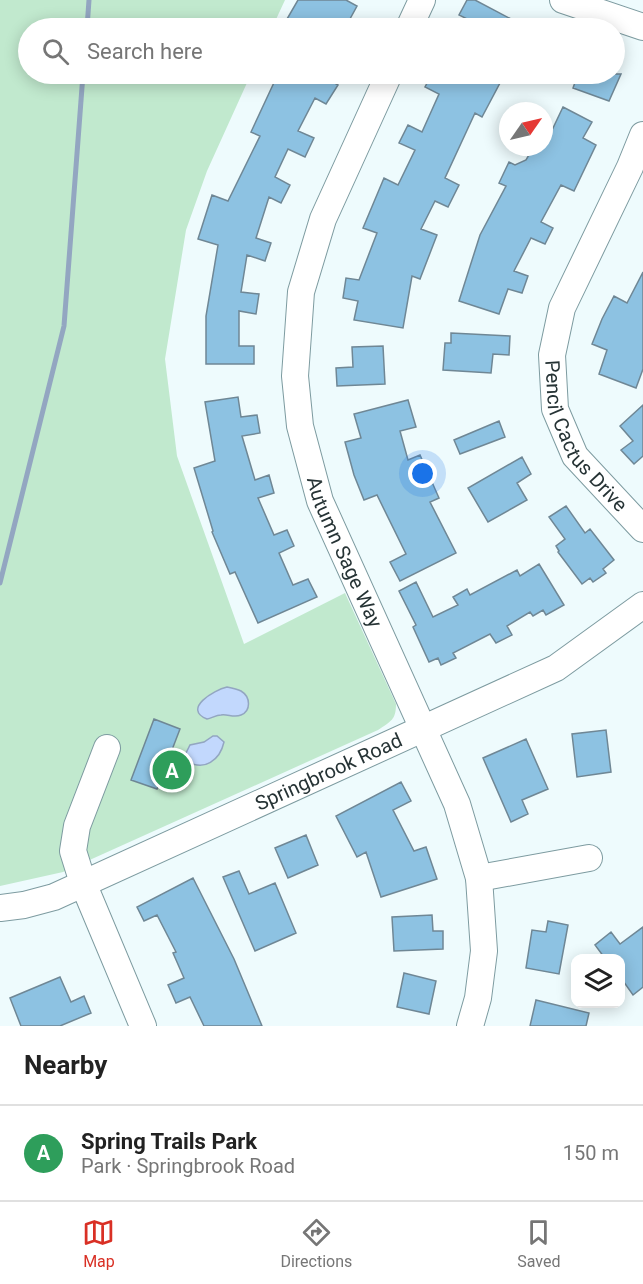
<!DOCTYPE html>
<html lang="en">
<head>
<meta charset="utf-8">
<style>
	body { margin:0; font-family:Roboto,sans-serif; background:#f6f6f6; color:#222 }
	.controls { position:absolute; right:18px; bottom:18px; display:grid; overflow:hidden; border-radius:12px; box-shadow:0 3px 15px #0003 }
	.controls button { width:54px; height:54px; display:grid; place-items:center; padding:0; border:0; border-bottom:2px solid #e0e0e0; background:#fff; color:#222; font:30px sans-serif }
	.compass { position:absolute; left:499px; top:102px; width:54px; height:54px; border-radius:50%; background:#fff; box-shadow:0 3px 15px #0003; rotate:56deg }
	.you { position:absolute; left:423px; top:474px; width:21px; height:21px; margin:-15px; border:4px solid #fff; border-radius:50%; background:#1a73e8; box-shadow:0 0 0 9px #1a73e833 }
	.badge { display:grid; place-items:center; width:39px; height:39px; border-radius:50%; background:#d93025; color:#fff; font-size:20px; font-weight:700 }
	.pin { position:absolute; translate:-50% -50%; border:3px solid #fff; box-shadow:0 2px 6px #0006 }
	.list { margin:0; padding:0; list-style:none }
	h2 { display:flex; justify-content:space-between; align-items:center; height:78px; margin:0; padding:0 24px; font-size:26px }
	h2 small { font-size:20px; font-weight:400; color:#767676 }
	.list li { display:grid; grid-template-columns:39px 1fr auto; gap:18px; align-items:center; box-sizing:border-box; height:96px; padding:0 24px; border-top:2px solid #e0e0e0 }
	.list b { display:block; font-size:22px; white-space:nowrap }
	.list p { margin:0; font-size:20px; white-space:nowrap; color:#767676 }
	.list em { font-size:20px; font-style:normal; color:#767676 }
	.icon { flex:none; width:33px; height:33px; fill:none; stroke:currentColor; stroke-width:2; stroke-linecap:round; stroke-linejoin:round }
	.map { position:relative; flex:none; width:643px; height:1026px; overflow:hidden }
	.search { position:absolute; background:#fff; box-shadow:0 3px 15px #0003; left:18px; right:18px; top:18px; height:66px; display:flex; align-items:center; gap:15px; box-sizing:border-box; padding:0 21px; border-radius:33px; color:#767676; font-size:22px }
	.sheet { height:174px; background:#fff }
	nav { display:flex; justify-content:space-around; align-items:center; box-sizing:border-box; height:84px; border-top:2px solid #e0e0e0; background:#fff; font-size:16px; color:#767676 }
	nav a { display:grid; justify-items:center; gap:3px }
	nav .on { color:#d93025 }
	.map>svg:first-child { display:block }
	.green { fill:#c1e9ce }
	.water { fill:#c2d8fd; stroke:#93a6c1; stroke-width:1.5 }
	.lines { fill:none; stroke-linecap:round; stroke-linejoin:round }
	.stream { stroke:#93a6c1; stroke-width:5 }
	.building { fill:#8dc2e2; stroke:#6f8795; stroke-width:1.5 }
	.minor-casing { stroke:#7d9ba0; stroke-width:28 }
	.minor { stroke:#fff; stroke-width:26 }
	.labels { text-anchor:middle; stroke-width:5; stroke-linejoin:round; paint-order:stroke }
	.street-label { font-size:20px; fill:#263335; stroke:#fff }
</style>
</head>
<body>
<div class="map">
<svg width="643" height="1026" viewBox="0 0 643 1026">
	<rect width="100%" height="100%" fill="#eefbfd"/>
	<path class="green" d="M 0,0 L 285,0 L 272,28 L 28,28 L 28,74 L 251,74 L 207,171 L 186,230 L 165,359 L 177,456 L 244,644 L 345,593 L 396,704 C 396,720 391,721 378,730 L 63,872 L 0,886 Z"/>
	<path class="water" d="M 227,687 C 232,688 237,689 241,691 C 251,697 251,711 241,715 C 234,718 228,714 221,715 C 216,715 212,718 207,719 C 182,709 214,690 227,687 Z
		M 213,736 L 217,736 L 224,742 C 220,760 204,772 187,761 L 185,755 L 190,745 L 204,742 Z"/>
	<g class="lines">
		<path class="stream" d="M 87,28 L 89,0
			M 0,583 L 64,326 L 83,74"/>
	</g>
	<path class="building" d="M 298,0 L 346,0 L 357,6 L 345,28 L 303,28 L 287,19 Z
		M 467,0 L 475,0 L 528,28 L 485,28 L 459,15 Z
		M 278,74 L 320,74 L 338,85 L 326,104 L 315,98 L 298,131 L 314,138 L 305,157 L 288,149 L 275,177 L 290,185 L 281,203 L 269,197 L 256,238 L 271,243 L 265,261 L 247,255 L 241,292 L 259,294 L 256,314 L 239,311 L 239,346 L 254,346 L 254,364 L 206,364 L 206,316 L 218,245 L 198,239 L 212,195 L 228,201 L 260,136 L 251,132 Z
		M 432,74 L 486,74 L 501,81 L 482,117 L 475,113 L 445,178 L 459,185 L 448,207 L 435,201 L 421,229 L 437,235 L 420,279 L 412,276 L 403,328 L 354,320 L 358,301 L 343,298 L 346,278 L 359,280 L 377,233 L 363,228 L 384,178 L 398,185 L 415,150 L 399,143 L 408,125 L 422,132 L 439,94 L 425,87 Z
		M 578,74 L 621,74 L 609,101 L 573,88 Z
		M 563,107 L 592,122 L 583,138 L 596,145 L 574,191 L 561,185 L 541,222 L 553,228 L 545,244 L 531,238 L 514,271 L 528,276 L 522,293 L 508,289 L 499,314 L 459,301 L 480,235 L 506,186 L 499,183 L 509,162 L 515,165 L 526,160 L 533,148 L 540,151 L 544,147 Z
		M 643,272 L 643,369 L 636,388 L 599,374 L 607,350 L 592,344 L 602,319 L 614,296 L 627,303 Z
		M 451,333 L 510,336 L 509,355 L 493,354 L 491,373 L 443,370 L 445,343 L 451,343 Z
		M 383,346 L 385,384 L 337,386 L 336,368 L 353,367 L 352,347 Z
		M 238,397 L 241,417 L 257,415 L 260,433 L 242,436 L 255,480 L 269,475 L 274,493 L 258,498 L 274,535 L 287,530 L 294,546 L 279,553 L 293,585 L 308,579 L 317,597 L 258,623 L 235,572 L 230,574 L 212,532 L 213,531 L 194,468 L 215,461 L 205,402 Z
		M 408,400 L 416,427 L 400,431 L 408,460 L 420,455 L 439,498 L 430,502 L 456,553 L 400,581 L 390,562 L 406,554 L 377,495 L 364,500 L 354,475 L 345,442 L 361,438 L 354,414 Z
		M 643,405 L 643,456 L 634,464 L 621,450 L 633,441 L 620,426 Z
		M 499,421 L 505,437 L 460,454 L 454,440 Z
		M 522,457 L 531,474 L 517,483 L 527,500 L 488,522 L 468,488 Z
		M 566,506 L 585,533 L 590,529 L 614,560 L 603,569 L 606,573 L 593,582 L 590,578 L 582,584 L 558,552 L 559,551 L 556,546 L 565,539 L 549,517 Z
		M 539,564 L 564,605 L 546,615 L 543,610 L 533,616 L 530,612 L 507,626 L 512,635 L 496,643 L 490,634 L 453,653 L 456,658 L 441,665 L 438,658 L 429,662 L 413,627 L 416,625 L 399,591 L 416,582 L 433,617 L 458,605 L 453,597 L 467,589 L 470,595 L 517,570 L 520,576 Z
		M 154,719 L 180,729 L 157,789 L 131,780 Z
		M 606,730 L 611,772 L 577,777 L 572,734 Z
		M 526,739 L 548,789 L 522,800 L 528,814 L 511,822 L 483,758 Z
		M 401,782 L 411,801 L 393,810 L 414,851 L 426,847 L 437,879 L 381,897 L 366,852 L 357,857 L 336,816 Z
		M 306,835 L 318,865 L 288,878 L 275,848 Z
		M 239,871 L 249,894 L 275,883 L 296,933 L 255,951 L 223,877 Z
		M 193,878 L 234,959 L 262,1026 L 204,1026 L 190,997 L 176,1003 L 168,985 L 184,978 L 173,953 L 176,952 L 157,915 L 144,921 L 137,907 Z
		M 432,915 L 433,931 L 443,931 L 443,949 L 394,951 L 392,917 Z
		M 548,921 L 568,925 L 559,974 L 526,968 L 532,930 L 546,932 Z
		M 643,927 L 643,987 L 633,995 L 621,978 L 621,958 L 602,958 L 604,957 L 595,945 L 611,932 L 620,944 Z
		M 404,973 L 436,981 L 429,1014 L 397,1007 Z
		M 60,977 L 71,1002 L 84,996 L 91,1013 L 60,1026 L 21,1026 L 10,998 Z
		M 536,1000 L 589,1013 L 586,1026 L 530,1026 Z"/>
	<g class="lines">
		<g class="minor-casing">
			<g id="minor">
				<path d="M 563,0 L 643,27"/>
				<path d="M 409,28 L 422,0"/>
				<path id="s1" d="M 389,74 L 323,219 L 301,292 L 295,376 L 300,426 L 320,501 L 457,804 L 479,878 L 484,951 L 478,998 L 470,1026"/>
				<path id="s2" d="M 643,135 L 630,167 L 562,308 L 552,355 L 555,409 L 575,456 L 643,529"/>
				<path d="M 107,748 L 77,826 L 73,851 L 83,883 L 143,1026"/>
				<path d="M 479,878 L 589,858"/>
				<path id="s3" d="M 0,908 L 24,905 L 54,897 L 556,668 L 643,605"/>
			</g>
		</g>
		<use href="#minor" class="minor"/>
	</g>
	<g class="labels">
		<g class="street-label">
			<text dy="7" stroke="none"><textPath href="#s2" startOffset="330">Pencil Cactus Drive</textPath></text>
			<text dy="7" stroke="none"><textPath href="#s1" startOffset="504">Autumn Sage Way</textPath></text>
			<text dy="7" stroke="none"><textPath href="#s3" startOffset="357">Springbrook Road</textPath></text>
		</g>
	</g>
</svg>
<div class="controls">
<button><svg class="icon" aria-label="layers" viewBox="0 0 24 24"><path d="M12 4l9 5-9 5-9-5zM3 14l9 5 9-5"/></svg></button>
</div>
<svg class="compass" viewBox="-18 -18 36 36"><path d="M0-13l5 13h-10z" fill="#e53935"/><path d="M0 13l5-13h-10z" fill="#767676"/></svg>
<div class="you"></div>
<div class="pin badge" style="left:172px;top:770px;background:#2e9e5b">A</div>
<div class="search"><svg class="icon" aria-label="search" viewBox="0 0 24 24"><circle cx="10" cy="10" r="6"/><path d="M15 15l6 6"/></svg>Search here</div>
</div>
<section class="sheet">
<h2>Nearby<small></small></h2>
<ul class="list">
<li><span class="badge" style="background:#2e9e5b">A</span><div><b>Spring Trails Park</b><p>Park · Springbrook Road</p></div><em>150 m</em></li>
</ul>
</section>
<nav>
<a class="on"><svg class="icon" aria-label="map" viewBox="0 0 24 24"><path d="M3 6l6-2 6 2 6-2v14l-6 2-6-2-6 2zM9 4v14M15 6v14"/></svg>Map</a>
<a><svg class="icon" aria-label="directions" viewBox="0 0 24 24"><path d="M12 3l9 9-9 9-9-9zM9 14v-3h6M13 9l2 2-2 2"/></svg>Directions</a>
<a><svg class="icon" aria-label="saved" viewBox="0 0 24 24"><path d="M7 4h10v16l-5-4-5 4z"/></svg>Saved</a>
</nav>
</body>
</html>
